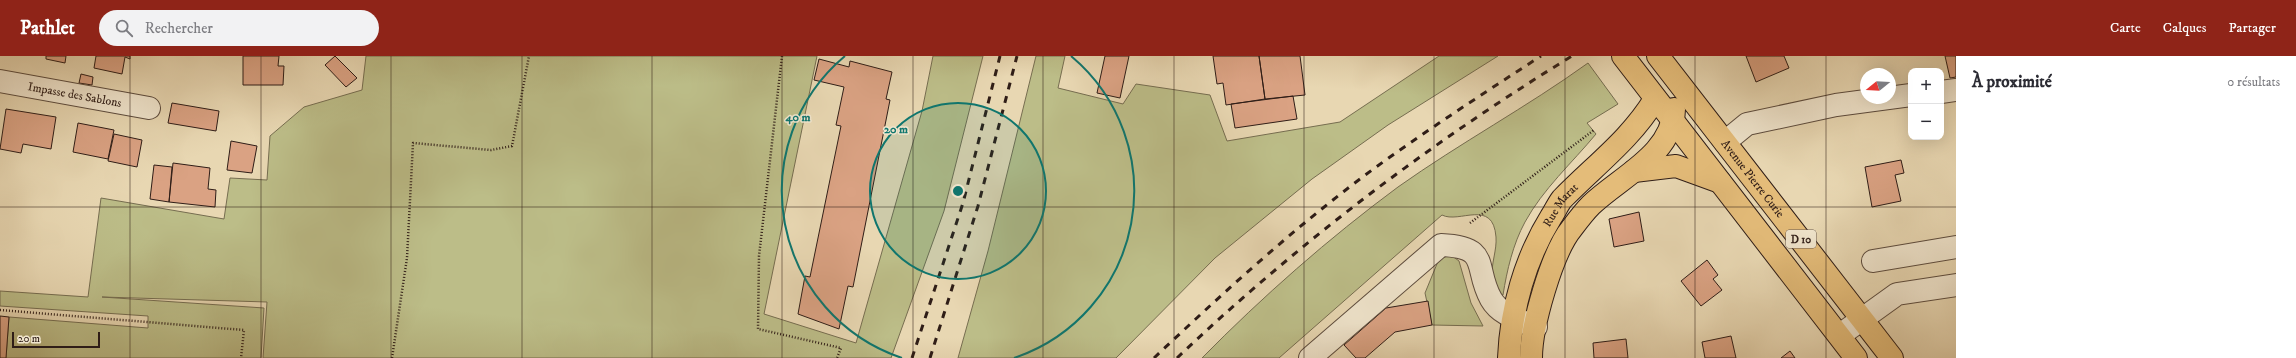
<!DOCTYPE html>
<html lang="fr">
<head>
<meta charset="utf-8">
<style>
	body { margin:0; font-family:"IM FELL DW Pica",serif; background:#f2f2f3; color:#2b2b33 }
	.controls { position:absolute; right:12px; top:12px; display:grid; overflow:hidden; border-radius:8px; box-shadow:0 4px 16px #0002 }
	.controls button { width:36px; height:36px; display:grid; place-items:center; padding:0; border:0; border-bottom:1px solid #e1e1e2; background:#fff; color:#2b2b33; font:20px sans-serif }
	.compass { position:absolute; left:1860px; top:12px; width:36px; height:36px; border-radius:50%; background:#fff; box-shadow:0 4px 16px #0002; rotate:252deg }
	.scale { position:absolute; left:12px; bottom:10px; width:88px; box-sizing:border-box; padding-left:4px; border:2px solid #2f1d17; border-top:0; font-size:11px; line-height:14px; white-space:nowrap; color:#2f1d17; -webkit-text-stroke:3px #f0e5cd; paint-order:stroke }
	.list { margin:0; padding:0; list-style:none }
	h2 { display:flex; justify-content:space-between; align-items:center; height:52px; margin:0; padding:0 16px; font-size:17px }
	h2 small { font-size:13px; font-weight:400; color:#7c7c81 }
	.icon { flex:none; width:22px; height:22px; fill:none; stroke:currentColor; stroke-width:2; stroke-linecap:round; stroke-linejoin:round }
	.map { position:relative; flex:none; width:1956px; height:302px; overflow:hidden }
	header { display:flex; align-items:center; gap:24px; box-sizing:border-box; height:56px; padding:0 20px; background:#8f2418; color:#fff }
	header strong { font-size:19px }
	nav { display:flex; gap:22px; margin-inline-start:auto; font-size:14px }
	.search { width:280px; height:36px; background:#f2f2f3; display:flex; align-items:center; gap:10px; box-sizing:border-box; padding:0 14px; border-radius:22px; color:#7c7c81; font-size:15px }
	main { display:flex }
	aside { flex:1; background:#fff }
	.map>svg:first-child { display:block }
	.green { fill:#bcbd88; stroke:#766d50 }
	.building { fill:#daa283; stroke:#2f1d17 }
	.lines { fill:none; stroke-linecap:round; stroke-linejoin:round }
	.minor-casing { stroke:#5d4c3e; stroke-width:24 }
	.major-casing { stroke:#2f1d17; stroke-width:24 }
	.path { stroke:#2f1d17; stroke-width:2.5; stroke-dasharray:1 2; stroke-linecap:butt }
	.minor { stroke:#f0e5cd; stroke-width:22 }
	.major { stroke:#e4bc79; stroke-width:22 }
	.rail { stroke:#2f1d17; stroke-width:3; stroke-dasharray:7 7; stroke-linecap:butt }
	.grid { fill:none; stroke:#2f1d17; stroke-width:1; stroke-opacity:0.55 }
	.ring { fill:none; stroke:#0f766e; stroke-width:2 }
	.labels { text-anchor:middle; stroke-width:3; stroke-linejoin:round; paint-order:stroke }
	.shield { fill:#f0e5cd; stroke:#69594e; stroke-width:1 }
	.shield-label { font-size:11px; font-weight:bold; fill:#2f1d17 }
	.street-label { font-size:12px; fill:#2f1d17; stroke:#f0e5cd }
	.centre { fill:#0f766e; stroke:#f0e5cd; stroke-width:2 }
	.ring-label { font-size:12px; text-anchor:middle; font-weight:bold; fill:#0f766e; stroke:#f0e5cd; stroke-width:3; stroke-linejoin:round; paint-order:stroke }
</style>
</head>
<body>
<header>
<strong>Pathlet</strong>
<div class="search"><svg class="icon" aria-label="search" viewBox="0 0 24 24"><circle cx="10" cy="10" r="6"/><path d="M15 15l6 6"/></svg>Rechercher</div>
<nav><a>Carte</a><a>Calques</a><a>Partager</a></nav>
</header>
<main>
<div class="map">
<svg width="1956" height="302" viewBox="0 0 1956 302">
	<rect width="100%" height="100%" fill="#e8d7b2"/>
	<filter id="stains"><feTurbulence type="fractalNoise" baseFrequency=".005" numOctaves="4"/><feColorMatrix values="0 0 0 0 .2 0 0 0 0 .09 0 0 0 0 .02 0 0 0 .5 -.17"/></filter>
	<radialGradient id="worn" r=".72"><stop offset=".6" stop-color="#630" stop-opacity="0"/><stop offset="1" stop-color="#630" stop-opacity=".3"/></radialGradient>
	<path class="green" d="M 366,0 L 817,0 L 764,258 L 856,287 L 922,55 L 933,0 L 983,0 L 944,155 L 891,302 L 263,302 L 267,246 L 102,241 L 264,252 L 261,302 L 6,302 L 9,261 L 148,272 L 148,260 L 0,250 L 0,235 L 88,241 L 101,142 L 224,163 L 230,122 L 267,124 L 270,80 L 304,51 L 362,34 Z
		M 1036,0 L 1065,0 L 1058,32 L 1123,48 L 1136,28 L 1210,39 L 1227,85 L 1340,66 L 1439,0 L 1498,0 L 1388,69 L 1312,123 L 1215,202 L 1116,302 L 958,302 L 988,195 Z
		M 1588,7 L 1618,48 L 1587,67 L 1596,78 C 1572,107 1543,133 1525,166 C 1513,188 1507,214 1503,239 L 1498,239 C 1496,233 1493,227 1492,221 C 1491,208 1497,194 1496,181 C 1493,142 1459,168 1442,159 L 1279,302 L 1202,302 C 1262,241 1329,182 1398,131 C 1460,87 1527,51 1588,7 Z
		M 1451,199 L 1459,205 L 1471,247 L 1483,270 L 1432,269 L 1425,237 L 1439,203 Z"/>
	<path class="building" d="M 46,0 L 66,0 L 65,7 L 46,3 Z
		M 96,0 L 130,0 L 130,3 L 125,1 L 122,18 L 94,12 Z
		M 243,0 L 279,0 L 278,10 L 284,10 L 283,29 L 243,29 Z
		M 335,0 L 357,22 L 346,31 L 325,9 Z
		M 1105,0 L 1129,0 L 1120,42 L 1097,37 Z
		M 1213,0 L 1259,0 L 1265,43 L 1226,49 L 1223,27 L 1217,28 Z
		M 1259,0 L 1300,0 L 1305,39 L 1265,43 Z
		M 1746,0 L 1784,0 L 1789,12 L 1756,26 Z
		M 1945,0 L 1956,0 L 1956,21 L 1950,22 Z
		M 819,3 L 849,11 L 850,5 L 892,16 L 886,43 L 890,44 L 853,231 L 848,230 L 839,273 L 798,258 L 805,220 L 810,221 L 841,70 L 836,69 L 844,31 L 814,24 Z
		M 81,18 L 93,21 L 92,29 L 79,27 Z
		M 1293,40 L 1297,63 L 1235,72 L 1231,48 Z
		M 172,47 L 219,55 L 216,75 L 168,67 Z
		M 6,53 L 56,61 L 51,93 L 23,88 L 21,97 L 0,93 Z
		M 78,67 L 114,74 L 108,103 L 73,96 Z
		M 114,78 L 142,84 L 137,111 L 108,105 Z
		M 231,85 L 257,90 L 252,117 L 227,114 Z
		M 1901,104 L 1904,117 L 1895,119 L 1901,145 L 1872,151 L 1865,111 Z
		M 173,107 L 210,112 L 208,133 L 216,134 L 215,151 L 169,146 Z
		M 154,109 L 172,111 L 169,146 L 150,143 Z
		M 1639,156 L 1644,185 L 1614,191 L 1609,163 Z
		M 1707,204 L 1718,219 L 1713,223 L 1722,234 L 1701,250 L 1681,225 Z
		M 1428,245 L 1432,269 L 1395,276 L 1365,302 L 1356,302 L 1344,289 L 1386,252 Z
		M 0,260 L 9,261 L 6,302 L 0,302 Z
		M 1731,280 L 1736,302 L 1705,302 L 1702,286 Z
		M 1626,283 L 1628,302 L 1594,302 L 1593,287 Z
		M 1790,295 L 1795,302 L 1781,302 Z"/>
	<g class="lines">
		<g class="minor-casing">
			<g id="minor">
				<path id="s1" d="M 0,25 L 149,52"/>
				<path d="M 1941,36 L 1956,34"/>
				<path d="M 1725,86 L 1747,68 L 1836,49 L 1911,39"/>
				<path d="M 1873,205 L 1956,191"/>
				<path d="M 1840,279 L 1897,238 L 1956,229"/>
				<path d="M 1310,302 L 1441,189 C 1492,191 1473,211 1491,243 C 1500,259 1520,264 1536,271"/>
			</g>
		</g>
		<g class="major-casing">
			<g id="major">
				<path d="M 1623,0 L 1856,302"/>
				<path id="s2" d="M 1658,0 L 1892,302"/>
				<path d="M 1634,115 L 1676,110 L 1720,126"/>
				<path id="s3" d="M 1509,302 C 1511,253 1525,203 1551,161 C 1555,155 1558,148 1562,143 C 1594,110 1631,83 1655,43"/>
				<path d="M 1531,302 C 1531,271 1552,196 1572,172 C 1578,164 1584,156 1591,149 C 1620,121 1673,98 1674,53"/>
			</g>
		</g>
		<path class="path" d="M 782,0 L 759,200 L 758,273 L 841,292 L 837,302
			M 1470,167 L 1594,74
			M 0,254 L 244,274 L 241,302
			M 392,302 L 407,202 L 413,87 L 491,94 L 512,90 L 529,0"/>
		<use href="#minor" class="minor"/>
		<use href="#major" class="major"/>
		<path class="rail" d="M 912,302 L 963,147 L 1000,0
			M 930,302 L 978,150 L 1017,0
			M 1154,302 C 1224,236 1295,171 1372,114 C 1427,74 1484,37 1541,0
			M 1177,302 C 1298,187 1430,87 1572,0"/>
	</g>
	<path class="grid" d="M 130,0 L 130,302M 261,0 L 261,302M 391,0 L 391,302M 522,0 L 522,302M 652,0 L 652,302M 782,0 L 782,302M 913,0 L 913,302M 1043,0 L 1043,302M 1174,0 L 1174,302M 1304,0 L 1304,302M 1434,0 L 1434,302M 1565,0 L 1565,302M 1695,0 L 1695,302M 1826,0 L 1826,302M 0,151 L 1956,151"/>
	<circle cx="958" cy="135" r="88" fill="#0f766e" fill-opacity=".12"/>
	<g class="ring">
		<circle cx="958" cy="135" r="88"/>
		<path d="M902 302A176 176 0 0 1 845 0M1071 0A176 176 0 0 1 1014 302"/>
	</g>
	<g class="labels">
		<rect class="shield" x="1786" y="174" width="30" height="18" rx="3"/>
		<g class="shield-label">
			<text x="1801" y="187">D 10</text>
		</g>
		<g class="street-label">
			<text dy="4" stroke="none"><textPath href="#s1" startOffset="76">Impasse des Sablons</textPath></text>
			<text dy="4" stroke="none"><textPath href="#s2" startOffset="155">Avenue Pierre Curie</textPath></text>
			<text dy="4" stroke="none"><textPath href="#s3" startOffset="164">Rue Marat</textPath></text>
		</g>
	</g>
	<circle cx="958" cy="135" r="6" class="centre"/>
	<g class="ring-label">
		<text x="798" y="65">40 m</text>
		<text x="896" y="77">20 m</text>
	</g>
	<rect width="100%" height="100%" filter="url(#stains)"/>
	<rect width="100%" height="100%" fill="url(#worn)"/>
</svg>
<div class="controls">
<button>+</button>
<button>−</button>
</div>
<svg class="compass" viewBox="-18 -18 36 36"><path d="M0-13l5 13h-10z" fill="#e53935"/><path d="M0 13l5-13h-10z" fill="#7c7c81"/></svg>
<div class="scale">20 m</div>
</div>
<aside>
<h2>À proximité<small>0 résultats</small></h2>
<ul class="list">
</ul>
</aside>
</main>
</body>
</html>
